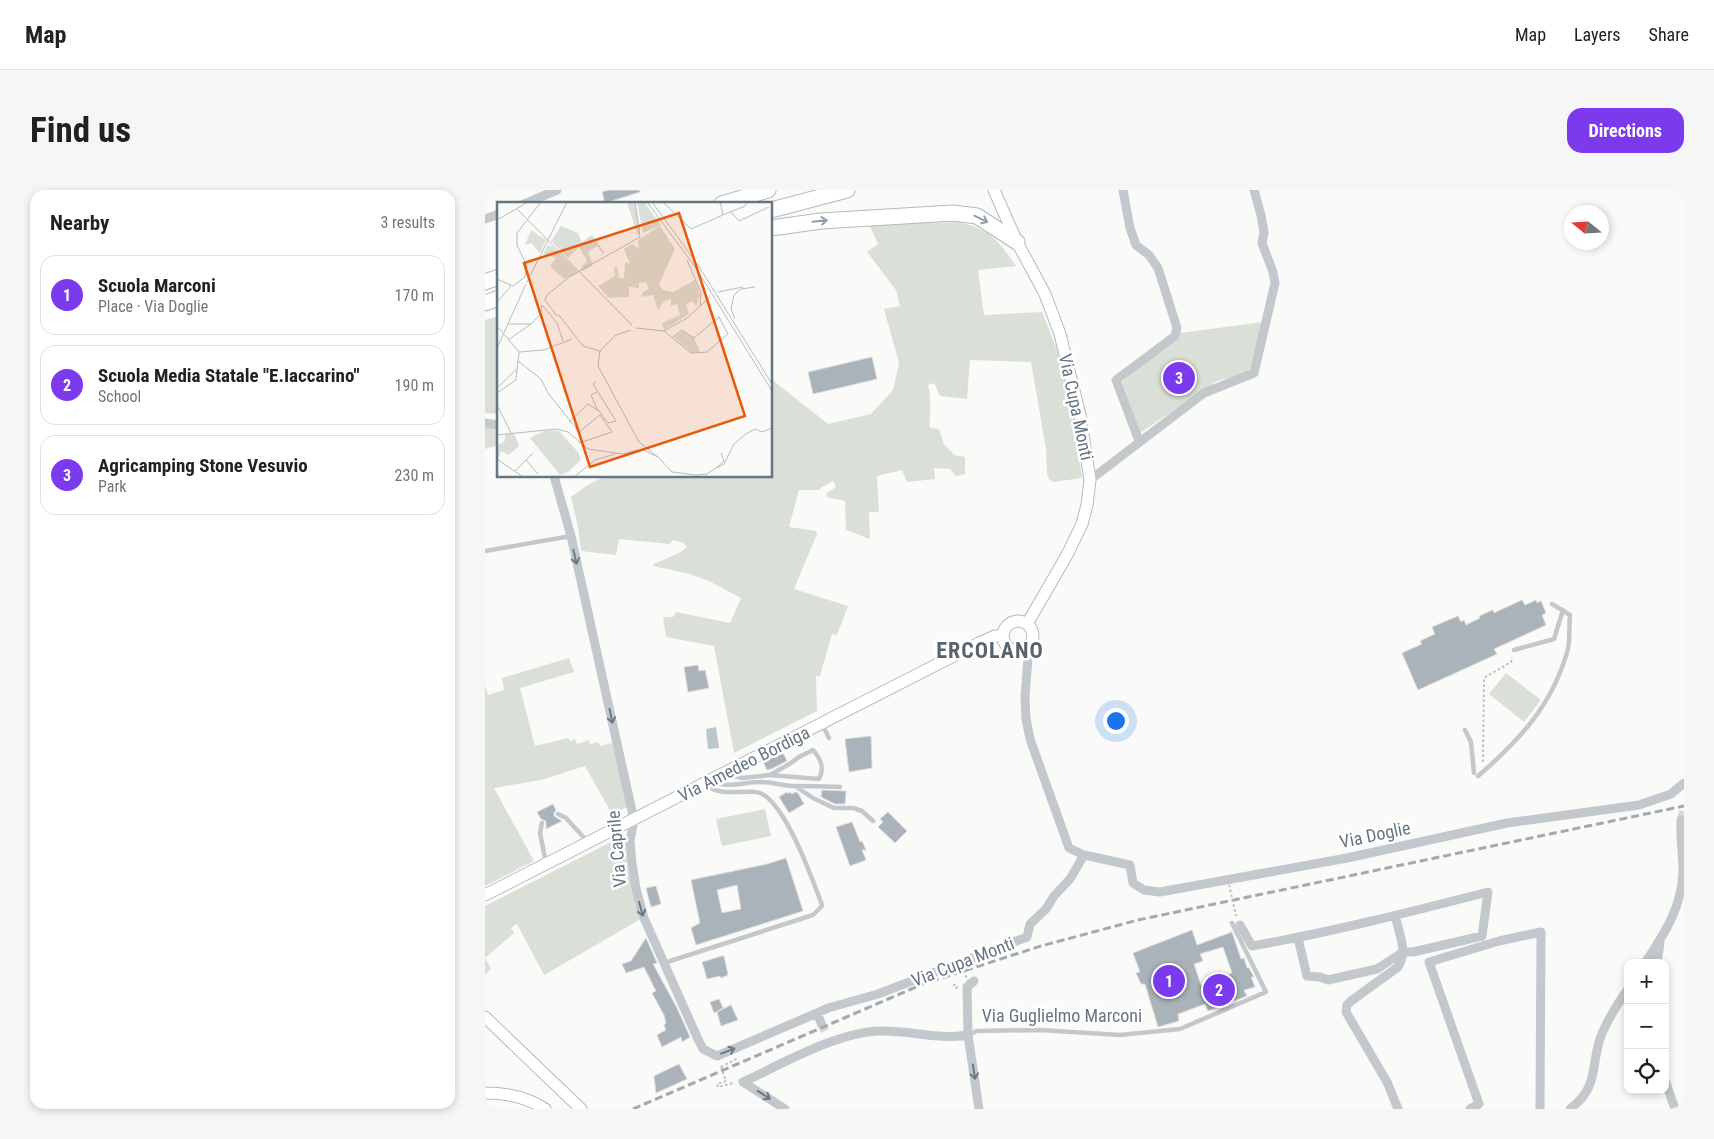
<!DOCTYPE html>
<html lang="en">
<head>
<meta charset="utf-8">
<style>
	body { margin:0; font-family:"Roboto Condensed",sans-serif; background:#f6f6f6; color:#202124 }
	.controls { position:absolute; right:15px; bottom:15px; display:grid; overflow:hidden; border-radius:10px; box-shadow:0 2px 8px #0003 }
	.controls button { width:45px; height:45px; display:grid; place-items:center; padding:0; border:0; border-bottom:1px solid #e0e0e0; background:#fff; color:#202124; font:25px sans-serif }
	.compass { position:absolute; left:1079px; top:15px; width:45px; height:45px; border-radius:50%; background:#fff; box-shadow:0 2px 8px #0003; rotate:288deg }
	.you { position:absolute; left:630px; top:530px; width:18px; height:18px; margin:-12px; border:4px solid #fff; border-radius:50%; background:#1a73e8; box-shadow:0 0 0 8px #1a73e833 }
	.badge { display:grid; place-items:center; width:32px; height:32px; border-radius:50%; background:#7c3aed; color:#fff; font-size:16px; font-weight:700 }
	.pin { position:absolute; translate:-50% -50%; border:2px solid #fff; box-shadow:0 1px 5px #0006 }
	.list { margin:0; padding:0; list-style:none }
	h2 { display:flex; justify-content:space-between; align-items:center; height:65px; margin:0; padding:0 20px; font-size:21px }
	h2 small { font-size:16px; font-weight:400; color:#757577 }
	.list li { display:grid; grid-template-columns:32px 1fr auto; gap:15px; align-items:center; box-sizing:border-box; height:80px; margin:0 10px 10px; padding:0 10px; border:1px solid #e0e0e0; border-radius:15px }
	.list b { display:block; font-size:19px; white-space:nowrap }
	.list p { margin:0; font-size:16px; white-space:nowrap; color:#757577 }
	.list em { font-size:16px; font-style:normal; color:#757577 }
	.icon { flex:none; width:28px; height:28px; fill:none; stroke:currentColor; stroke-width:2; stroke-linecap:round; stroke-linejoin:round }
	.map { position:relative; flex:none; width:1199px; height:919px; overflow:hidden; border-radius:15px }
	header { display:flex; align-items:center; gap:30px; box-sizing:border-box; height:70px; padding:0 25px; background:#fff; border-bottom:1px solid #e0e0e0 }
	header strong { font-size:24px }
	nav { display:flex; gap:28px; margin-inline-start:auto; font-size:18px }
	.intro { display:flex; align-items:center; justify-content:space-between; box-sizing:border-box; height:120px; padding:0 30px }
	h1 { margin:0; font-size:35px }
	.button { padding:12px 22px; border-radius:15px; background:#7c3aed; color:#fff; font-size:18px; font-weight:700 }
	main { display:flex; gap:30px; padding:0 30px }
	aside { flex:1; background:#fff; border-radius:15px; box-shadow:0 2px 8px #0003 }
	.map>svg:first-child { display:block }
	.green { fill:#dadfd7 }
	.water { fill:#bbc7cb }
	.building { fill:#aab3b9; stroke:#dcdcda; fill-rule:evenodd }
	.lines { fill:none; stroke-linecap:round; stroke-linejoin:round }
	.street-tunnel { stroke:#d5d9db; stroke-width:9; stroke-dasharray:9 4.5; stroke-linecap:butt }
	.secondary-casing { stroke:#b3babf; stroke-width:13 }
	.highway-casing { stroke:#b4b9bd; stroke-width:17 }
	.path { stroke:#bbbfc2; stroke-width:2; stroke-dasharray:2.5 2.5; stroke-linecap:butt }
	.lane { stroke:#c3c8cc; stroke-width:4.5 }
	.street { stroke:#c3c8cc; stroke-width:9 }
	.secondary { stroke:#fff; stroke-width:11 }
	.highway { stroke:#fff; stroke-width:15 }
	.rail { stroke:#a2aab0; stroke-width:3; stroke-dasharray:8 4; stroke-linecap:butt }
	.path-bridge { stroke:#bbbfc2; stroke-width:2; stroke-dasharray:2.5 2.5; stroke-linecap:butt }
	.oneway { stroke:#939fa8 }
	.oneway2 { stroke:#6a7a87 }
	.labels { text-anchor:middle; stroke-width:5; stroke-linejoin:round; paint-order:stroke }
	.street-label { font-size:18px; fill:#657683; stroke:#fff }
	.district-label { font-size:22px; font-weight:bold; letter-spacing:1px; fill:#57646e; stroke:#fff }
	.inset-road { fill:none; stroke:#b5bdc2; stroke-width:1 }
	.view { fill:#e8590c; fill-opacity:0.15; stroke:#e8590c; stroke-width:2.5 }
	.inset-edge { fill:none; stroke:#657683; stroke-width:2.5 }
</style>
</head>
<body>
<header>
<strong>Map</strong>
<nav><a>Map</a><a>Layers</a><a>Share</a></nav>
</header>
<div class="intro"><h1>Find us</h1><a class="button">Directions</a></div>
<main>
<aside>
<h2>Nearby<small>3 results</small></h2>
<ul class="list">
<li><span class="badge">1</span><div><b>Scuola Marconi</b><p>Place · Via Doglie</p></div><em>170 m</em></li>
<li><span class="badge">2</span><div><b>Scuola Media Statale &quot;E.Iaccarino&quot;</b><p>School</p></div><em>190 m</em></li>
<li><span class="badge">3</span><div><b>Agricamping Stone Vesuvio</b><p>Park</p></div><em>230 m</em></li>
</ul>
</aside>
<div class="map">
<svg width="1199" height="919" viewBox="0 0 1199 919">
	<rect width="100%" height="100%" fill="#fafaf8"/>
	<path class="green" d="M 474,32 C 506,40 513,50 531,76 L 493,80 L 499,125 L 557,122 L 582,184 L 597,288 L 568,292 L 564,289 L 562,283 L 561,259 L 546,172 L 485,170 L 482,209 L 455,206 L 449,193 L 443,195 C 447,209 444,223 445,238 L 454,239 L 459,254 L 469,265 L 480,267 L 480,284 L 471,286 L 465,279 L 449,278 L 450,289 L 422,292 L 417,280 L 392,286 L 394,322 L 384,322 L 385,349 L 361,340 L 360,311 L 341,307 L 342,303 L 351,297 L 348,291 L 335,298 L 335,300 L 314,300 L 304,337 L 331,341 L 332,344 L 309,399 L 363,416 L 352,445 L 347,444 L 335,486 L 331,486 L 332,521 L 249,563 L 229,456 L 181,447 L 178,427 L 188,427 L 191,422 L 245,433 L 256,408 L 224,391 L 205,384 L 168,376 L 169,374 L 194,363 L 202,357 L 199,353 L 188,350 L 185,354 L 134,349 L 131,365 L 96,361 L 93,337 L 86,307 L 104,294 L 121,286 L 286,286 L 286,189 L 343,234 L 386,224 L 408,200 L 414,173 L 399,119 L 415,116 L 411,100 L 382,62 L 393,54 L 384,34 Z
		M 14,126 L 14,224 L 0,223 L 0,130 Z
		M 778,132 L 766,178 L 759,184 L 732,191 L 655,243 L 637,192 L 695,143 Z
		M 0,238 L 14,238 L 14,255 L 0,259 Z
		M 84,468 L 89,482 L 35,498 L 50,556 L 83,548 L 85,551 L 90,549 L 92,554 L 104,550 L 105,554 L 113,552 L 115,556 L 127,553 L 144,616 L 127,624 L 100,576 L 56,590 L 9,598 L 49,671 L 0,696 L 0,495 L 3,505 L 19,500 L 17,488 Z
		M 1021,483 L 1056,510 L 1039,532 L 1004,504 Z
		M 280,619 L 286,646 L 237,656 L 231,629 Z
		M 140,645 L 143,679 L 156,729 L 59,785 L 32,734 L 26,738 L 29,743 L 0,768 L 6,779 L 0,785 L 0,716 Z"/>
	<path class="water" d="M 231,537 L 234,558 L 223,559 L 221,539 Z"/>
	<path class="building" d="M 124,0 L 155,0 L 155,2 L 120,13 L 117,2 Z
		M 387,167 L 392,189 L 328,204 L 323,182 Z
		M 1037,410 L 1040,415 L 1051,410 L 1052,413 L 1056,411 L 1061,423 L 1057,425 L 1061,435 L 1009,459 L 1012,464 L 933,500 L 917,463 L 937,454 L 935,451 L 950,444 L 947,437 L 973,426 L 976,432 L 979,430 L 981,435 L 995,428 L 994,426 L 1008,420 L 1009,423 Z
		M 213,475 L 214,481 L 220,480 L 224,498 L 203,502 L 199,477 Z
		M 386,546 L 387,578 L 364,582 L 360,549 Z
		M 298,563 L 302,571 L 286,579 L 282,580 L 278,572 Z
		M 337,600 L 361,601 L 360,614 L 350,614 L 336,607 Z
		M 302,602 L 303,604 L 305,602 L 307,604 L 311,602 L 313,603 L 319,614 L 304,623 L 294,607 Z
		M 68,614 L 71,620 L 69,623 L 69,626 L 77,631 L 61,639 L 61,631 L 56,629 L 52,622 Z
		M 403,622 L 422,641 L 410,653 L 393,637 L 398,632 L 395,629 Z
		M 367,632 L 375,652 L 377,651 L 381,660 L 377,660 L 381,670 L 365,676 L 351,637 Z
		M 301,668 L 318,721 L 211,755 L 206,738 L 215,733 L 206,690 L 282,674 ZM 252,695 L 256,719 L 237,723 L 232,700 Z
		M 171,696 L 176,714 L 166,717 L 161,698 Z
		M 707,740 L 712,755 L 747,742 L 756,769 L 759,768 L 762,778 L 764,778 L 769,787 L 766,787 L 770,797 L 759,800 L 762,806 L 723,821 L 720,814 L 693,824 L 694,831 L 673,837 L 660,794 L 656,794 L 651,783 L 655,782 L 648,763 ZM 738,757 L 747,783 L 716,795 L 709,774 L 718,771 L 715,764 Z
		M 161,748 L 172,773 L 168,774 L 192,818 L 205,847 L 197,852 L 196,847 L 177,857 L 172,845 L 181,840 L 179,835 L 181,833 L 179,825 L 167,803 L 171,801 L 159,777 L 141,783 L 137,774 L 146,771 Z
		M 237,766 L 239,766 L 243,785 L 236,788 L 235,786 L 222,789 L 217,772 Z
		M 234,809 L 238,818 L 229,823 L 225,812 Z
		M 246,815 L 253,830 L 236,836 L 232,822 Z
		M 194,874 L 202,889 L 171,903 L 169,886 Z"/>
	<g class="lines">
		<path class="street-tunnel" d="M 1196,630 L 1199,621
			M 336,833 L 342,845"/>
		<g class="secondary-casing">
			<path id="secondary" d="M 509,0 L 532,52 L 560,104 L 575,144 L 595,225 L 605,290 L 602,315 L 597,334 L 582,365 L 542,434
				M518 446a15 15 0 1 1 30 0a15 15 0 1 1-30 0Z
				M 0,705 L 494,453 L 510,446 L 518,446
				M 0,827 L 96,919
				M 0,903 C 21,903 42,907 60,919"/>
		</g>
		<g class="highway-casing">
			<path id="highway" d="M 237,14 L 283,0
				M 286,20 L 362,0
				M 286,38 L 336,31 L 468,23 L 492,26 L 532,52
				M 0,92 L 14,87
				M 0,113 L 14,108"/>
		</g>
		<path class="path" d="M 998,572 L 999,488 L 1026,472 L 1027,467
			M 473,797 L 471,798 L 469,795 L 473,794
			M 236,877 L 253,868
			M 241,891 L 232,894 L 233,897 L 248,893"/>
		<path class="lane" d="M 0,361 L 86,346
			M 1029,460 L 1069,449 L 1078,420
			M 337,534 L 344,548
			M 980,540 L 986,552 L 989,583
			M 246,582 L 250,586 L 257,588 L 285,585 L 334,589 C 340,578 336,569 328,560 L 314,567 L 306,573 L 285,585
			M 993,586 C 1035,550 1068,514 1083,459 C 1085,449 1084,436 1085,425 L 1067,414
			M 228,591 C 242,599 259,592 274,592 C 286,591 297,596 309,596 C 324,596 340,596 355,597
			M 310,596 L 328,608 L 349,618 L 368,618 L 377,621 L 388,631
			M 73,624 L 81,628 L 103,652
			M 57,633 L 55,643 L 61,673
			M 179,773 L 328,725 L 337,716 L 336,712 C 327,689 298,605 271,602 C 252,600 235,607 220,594
			M 483,845 L 492,841 L 555,840 L 635,845 L 695,839 L 781,802 L 747,733"/>
		<path class="street" d="M 638,0 L 645,38 L 651,55 L 664,65 L 673,78 L 692,138 L 690,146 L 631,190 L 654,251
			M 39,14 L 72,0
			M 0,29 L 14,24
			M 0,233 L 14,235
			M 69,286 L 86,346 L 149,630 L 145,651 L 147,673 L 151,699 L 159,728 L 212,847 L 218,859 L 232,866 L 332,823 L 336,833
			M 605,290 L 719,203 L 769,183 L 790,93 L 788,82 L 777,53 L 779,43 L 776,25 L 769,0
			M 541,458 L 543,468 L 540,507 L 541,529 L 545,549 L 584,658 L 599,665 L 645,675 L 648,693 L 659,700 L 675,702 L 862,668 L 1022,633 L 1154,615 L 1186,604 L 1199,593
			M 910,726 C 914,742 923,762 913,777 L 866,811 L 862,815 L 861,822 L 902,892 L 913,919
			M 755,735 L 767,756 C 847,742 925,722 1003,702 L 997,746 L 928,762 L 918,762 L 892,779 L 843,790 L 835,787 L 822,786 L 813,748
			M 1160,773 C 1180,743 1197,717 1198,681 C 1198,664 1195,647 1196,630
			M 1172,773 L 1175,753
			M 489,791 L 482,797 L 483,845 L 494,919
			M 332,823 L 343,818 L 393,804 L 542,747 L 545,734 L 561,719 L 569,706 L 585,689 L 599,665
			M 1180,890 L 1190,919
			M 258,892 C 297,874 352,842 395,841 C 424,840 454,850 483,845
			M 258,892 L 300,919
			M 985,919 L 994,914 L 944,772 L 1014,751 L 1056,742 L 1055,919
			M 1085,919 C 1115,896 1105,876 1116,846 C 1121,833 1134,811 1143,799"/>
		<use href="#secondary" class="secondary"/>
		<use href="#highway" class="highway"/>
		<path class="rail" d="M 148,919 L 438,794 L 556,756 L 653,730 L 1199,616"/>
		<path class="path-bridge" d="M 743,690 L 751,726
			M 477,776 L 483,791
			M 236,877 L 241,891"/>
	</g>
	<defs><path id="oneway-shaft" d="M-6 0H5M1.5-3L5.5 0L1.5 3" fill="none" stroke-width="1.6" stroke-linecap="round" stroke-linejoin="round" transform="scale(1.25)"/></defs>
	<g class="oneway">
		<use href="#oneway-shaft" transform="translate(496 29) rotate(26)"/>
		<use href="#oneway-shaft" transform="translate(335 31) rotate(-6)"/>
	</g>
	<g class="oneway2">
		<use href="#oneway-shaft" transform="translate(90 367) rotate(78)"/>
		<use href="#oneway-shaft" transform="translate(126 526) rotate(78)"/>
		<use href="#oneway-shaft" transform="translate(156 719) rotate(74)"/>
		<use href="#oneway-shaft" transform="translate(243 861) rotate(-21)"/>
		<use href="#oneway-shaft" transform="translate(489 882) rotate(81)"/>
		<use href="#oneway-shaft" transform="translate(279 905) rotate(33)"/>
	</g>
	<g class="labels">
		<g class="street-label">
			<text transform="translate(591 217) rotate(78)" y="6">Via Cupa Monti</text>
			<text transform="translate(259 574) rotate(-27)" y="6">Via Amedeo Bordiga</text>
			<text transform="translate(890 645) rotate(-12)" y="6">Via Doglie</text>
			<text transform="translate(132 659) rotate(-95)" y="6">Via Caprile</text>
			<text transform="translate(478 772) rotate(-21)" y="6">Via Cupa Monti</text>
			<text x="577" y="832">Via Guglielmo Marconi</text>
		</g>
		<g class="district-label">
			<text x="505" y="468">ERCOLANO</text>
		</g>
	</g>
	<g transform="translate(12 12)">
		<rect width="275" height="275" fill="#fafaf8"/>
		<path d="M 130,0 L 138,0 L 143,26 L 141,34 ZM 140,0 L 147,0 L 164,23 L 146,31 ZM 64,24 L 81,31 L 85,40 L 95,33 L 108,51 L 106,52 L 100,44 L 91,50 L 96,63 L 86,69 L 84,66 L 90,59 L 82,45 L 71,56 L 54,39 ZM 163,24 L 178,47 L 162,82 L 166,88 L 176,90 L 198,78 L 203,93 L 199,105 L 196,99 L 189,102 L 192,112 L 167,128 L 165,121 L 183,113 L 180,102 L 174,104 L 174,97 L 167,99 L 161,108 L 156,93 L 144,95 L 145,91 L 152,86 L 149,80 L 142,81 L 142,86 L 132,85 L 132,95 L 112,96 L 101,84 L 118,74 L 117,66 L 120,64 L 122,76 L 127,76 L 128,60 L 133,62 L 127,47 L 135,42 L 142,47 L 141,38 ZM 34,28 L 49,38 L 43,51 L 34,41 L 28,43 ZM 51,43 L 56,45 L 81,70 L 67,77 L 53,64 L 59,56 L 46,52 ZM 185,129 L 197,136 L 203,150 L 194,150 L 177,135 ZM 49,228 L 62,229 L 81,250 L 84,258 L 71,270 L 63,273 L 33,236 ZM 17,231 L 22,244 L 12,253 L 4,249 L 1,257 L 0,243 L 8,239 L 8,232 Z" fill="#dadfd7"/>
		<path class="inset-road" d="M 150,0 L 199,66 L 275,189M 155,0 L 201,63 L 275,182M 166,0 L 194,27 L 226,13 L 223,0M 20,7 L 135,123M 234,10 L 242,19 L 272,5M 226,13 L 248,4 L 250,0M 0,18 L 31,0M 190,58 L 204,91 L 203,104M 0,77 L 16,84 L 28,75 L 30,64 L 20,43 L 20,31 L 44,0M 30,80 L 70,0M 221,90 L 246,85M 0,100 L 14,84M 45,103 L 60,121 L 66,139M 61,112 L 86,144 L 103,149M 60,114 L 48,98 L 50,93 L 72,75 L 143,35 L 138,0M 238,117 L 234,107 L 237,93 L 244,87 L 258,85M 11,122 L 34,122M 0,124 L 22,150M 139,126 L 167,129 L 190,116 L 213,95M 167,129 L 194,151 L 210,150 L 231,132 L 222,115 L 197,136 L 185,128 L 176,135M 11,138 L 34,122 L 43,113 L 45,103M 0,146 L 29,82M 103,149 L 101,164 L 142,240 L 161,255M 103,149 L 119,133 L 134,128M 22,150 L 47,148 L 75,137M 21,159 L 44,177 L 51,191 L 82,230 L 103,213 L 115,230 L 82,241M 99,179 L 96,182 L 119,219 L 111,221 L 99,205 L 94,193 L 100,190M 0,186 L 20,167M 0,191 L 19,178 L 22,150M 0,203 L 14,231M 72,220 L 91,202 L 102,209M 0,233 L 59,227 L 71,230 L 91,247 L 125,252 L 141,248M 146,248 L 161,255 L 175,270 L 199,273 L 210,272 L 219,266 L 227,259 L 224,251M 0,257 L 26,275M 29,258 L 41,272M 220,266 L 227,262 L 237,242 L 249,232 L 258,227 L 265,230 L 275,226M 18,269 L 36,251M 77,275 L 98,258 L 118,252"/>
		<path class="view" d="M 182,11 L 248,214 L 93,265 L 27,61 Z"/>
		<rect width="275" height="275" class="inset-edge"/>
	</g>
</svg>
<div class="controls">
<button>+</button>
<button>−</button>
<button><svg class="icon" aria-label="locate" viewBox="0 0 24 24"><circle cx="12" cy="12" r="6"/><path d="M12 2v4M12 18v4M2 12h4M18 12h4"/></svg></button>
</div>
<svg class="compass" viewBox="-18 -18 36 36"><path d="M0-13l5 13h-10z" fill="#e53935"/><path d="M0 13l5-13h-10z" fill="#757577"/></svg>
<div class="you"></div>
<div class="pin badge" style="left:684px;top:791px">1</div>
<div class="pin badge" style="left:734px;top:800px">2</div>
<div class="pin badge" style="left:694px;top:188px">3</div>
</div>
</main>
</body>
</html>
